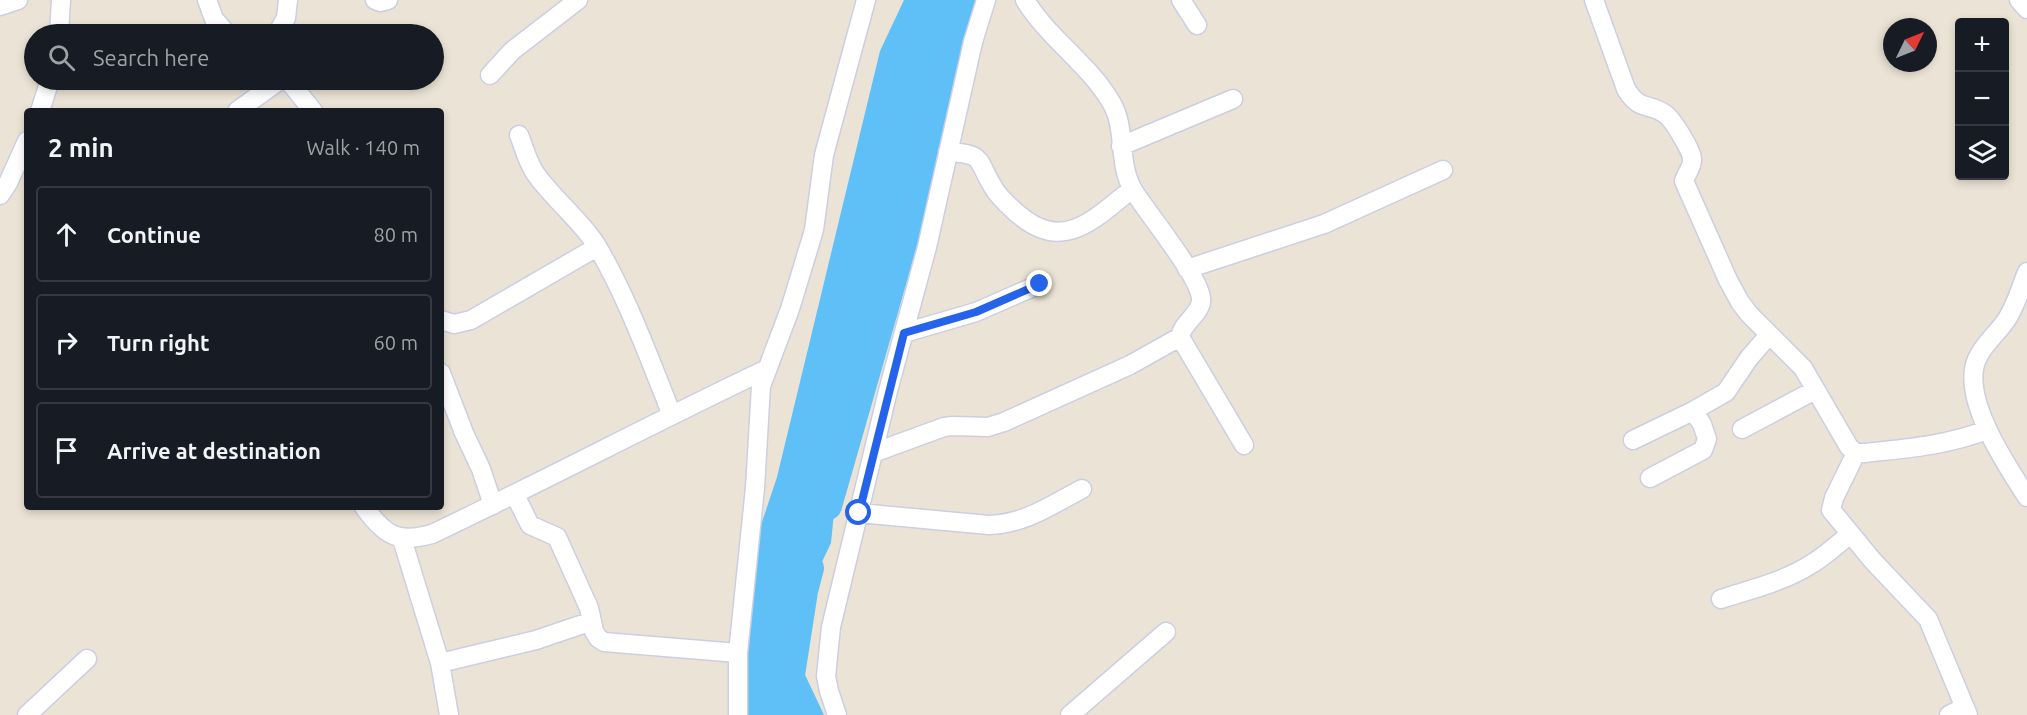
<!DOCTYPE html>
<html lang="en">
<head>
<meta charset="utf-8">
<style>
	body { margin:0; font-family:Ubuntu,sans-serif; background:#20242c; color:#f1f3f6 }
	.controls { position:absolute; right:18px; top:18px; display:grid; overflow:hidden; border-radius:6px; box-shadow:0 3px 9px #0003 }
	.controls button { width:54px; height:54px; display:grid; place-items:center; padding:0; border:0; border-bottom:2px solid #363941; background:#171b24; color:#f1f3f6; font:30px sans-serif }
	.compass { position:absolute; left:1883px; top:18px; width:54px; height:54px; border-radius:50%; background:#171b24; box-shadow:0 3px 9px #0003; rotate:47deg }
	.stop { position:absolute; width:18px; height:18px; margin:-14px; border:4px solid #2563eb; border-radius:50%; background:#fff }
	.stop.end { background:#2563eb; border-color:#fff; box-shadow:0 2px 6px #0008 }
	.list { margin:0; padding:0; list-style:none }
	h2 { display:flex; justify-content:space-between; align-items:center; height:78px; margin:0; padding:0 24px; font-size:26px }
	h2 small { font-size:20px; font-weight:400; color:#9ea1a6 }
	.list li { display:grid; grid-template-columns:39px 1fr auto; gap:18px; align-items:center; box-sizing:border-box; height:96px; margin:0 12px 12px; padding:0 12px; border:2px solid #363941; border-radius:6px }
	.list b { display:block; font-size:22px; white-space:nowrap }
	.list em { font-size:20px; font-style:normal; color:#9ea1a6 }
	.icon { flex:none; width:33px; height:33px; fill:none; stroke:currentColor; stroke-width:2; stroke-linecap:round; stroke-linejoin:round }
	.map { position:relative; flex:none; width:2027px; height:715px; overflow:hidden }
	.search { position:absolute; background:#171b24; box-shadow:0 3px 9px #0003; left:24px; top:24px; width:420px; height:66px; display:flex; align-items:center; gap:15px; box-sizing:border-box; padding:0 21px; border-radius:33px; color:#9ea1a6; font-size:22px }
	.panel { position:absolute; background:#171b24; box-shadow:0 3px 9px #0003; left:24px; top:108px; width:420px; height:402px; border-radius:6px }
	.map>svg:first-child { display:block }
	.water { fill:#5fbff7 }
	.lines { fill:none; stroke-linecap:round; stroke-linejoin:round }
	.river { stroke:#5fbff7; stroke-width:28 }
	.minor-casing { stroke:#cccee2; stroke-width:21 }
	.minor { stroke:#fff; stroke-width:18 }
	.route { stroke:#2563eb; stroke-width:8 }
</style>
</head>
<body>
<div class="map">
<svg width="2027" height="715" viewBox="0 0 2027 715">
	<rect width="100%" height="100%" fill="#ebe4d6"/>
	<path class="water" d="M 904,0 L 965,0 L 840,453 L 831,543 L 792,625 L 799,662 L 824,715 L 745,715 L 742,684 L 755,543 L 777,477 L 880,51 Z"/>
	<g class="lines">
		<path class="river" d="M 828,506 L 973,0
			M 791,715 L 786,707 L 804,591 L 810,568"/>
		<g class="minor-casing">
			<path id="minor" d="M 207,0 L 214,19 L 227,34
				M 375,0 L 380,2 L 388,0
				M 1025,0 C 1048,38 1088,63 1111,102 C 1127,128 1117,162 1133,190 C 1148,214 1198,274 1201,298 C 1203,313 1182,322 1180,337 L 1244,445
				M 1181,0 L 1197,25
				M 1594,0 L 1626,89 C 1640,112 1648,102 1665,114 C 1672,118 1692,151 1692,159 C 1693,166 1686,174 1684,181 L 1728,280 L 1740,302 L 1749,314 L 1803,368 L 1849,447 L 1856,453 L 1865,453 C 1909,448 1944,446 1987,430
				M 2019,0 L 2027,9
				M 0,6 L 18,0
				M 59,34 L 61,0
				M 277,34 L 286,18 L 288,0
				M 490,75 L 512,51 L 578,0
				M 288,80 L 313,111
				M 40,111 L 50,80
				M 237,111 L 280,80
				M 519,135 C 524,147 527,161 535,173 C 553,199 580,219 597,246 C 628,299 649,358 672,415
				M 1121,146 L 1233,99
				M 948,152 C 985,154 976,159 993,187 C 999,198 1009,206 1018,214 C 1064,254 1095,218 1132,189
				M 0,195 L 8,183 L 27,141
				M 1187,269 L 1324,224 L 1443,170
				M 2027,272 C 2021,287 2016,305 2007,319 C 1998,333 1984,343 1977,359 C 1960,397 2007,466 2027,497
				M 441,320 L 454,324 L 471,320 L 597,247
				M 904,333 L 976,312 L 1040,284
				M 441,373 L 464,433 L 481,469 L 493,505
				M 1742,429 L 1815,390
				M 1633,440 L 1693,411 L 1726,392 L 1749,358 L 1769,335
				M 873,453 L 944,427 L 953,426 L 988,427 L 1004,422 L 1130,365 L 1180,337
				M 1856,453 L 1834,498 L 1831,510 L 1873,561 L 1928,619 L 1968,715
				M 1650,478 L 1703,450 L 1707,439 L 1702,424 L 1693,411
				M 515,495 L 530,525 L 557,537 L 589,608 L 594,631 L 598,638 L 604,642 L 738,653
				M 364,507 C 385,535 397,544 432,534 C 544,481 653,423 765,370
				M 859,513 L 989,525 C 1025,524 1051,505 1082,489
				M 402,539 L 440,663 L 449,715
				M 1721,599 C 1752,589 1786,581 1813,563 C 1826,555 1838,544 1850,534
				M 440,663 L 536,640 L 592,621
				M 27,715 L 87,659
				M 738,715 L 738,653 L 755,488 L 761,386 L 790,309 L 814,230 L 824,155 L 866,0
				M 837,715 L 829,691 L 826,676 L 831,627 L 888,391 L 927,247 L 973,42 L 986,0
				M 1070,715 L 1166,632
				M 1949,715 L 1965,707"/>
		</g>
		<use href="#minor" class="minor"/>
	</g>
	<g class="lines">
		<path class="route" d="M 859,513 L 904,333 L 976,312 L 1040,284"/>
	</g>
</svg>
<div class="controls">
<button>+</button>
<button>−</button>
<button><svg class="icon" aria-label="layers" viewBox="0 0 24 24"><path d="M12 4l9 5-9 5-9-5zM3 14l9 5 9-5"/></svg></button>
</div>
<svg class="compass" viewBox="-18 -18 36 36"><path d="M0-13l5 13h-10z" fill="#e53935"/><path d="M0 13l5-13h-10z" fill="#9ea1a6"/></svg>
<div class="stop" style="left:859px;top:513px"></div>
<div class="stop end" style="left:1040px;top:284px"></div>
<div class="search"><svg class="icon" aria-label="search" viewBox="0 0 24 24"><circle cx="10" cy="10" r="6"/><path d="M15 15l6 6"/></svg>Search here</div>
<section class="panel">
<h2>2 min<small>Walk · 140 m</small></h2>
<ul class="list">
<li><svg class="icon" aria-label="ahead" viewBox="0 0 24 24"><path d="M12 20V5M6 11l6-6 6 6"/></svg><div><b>Continue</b></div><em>80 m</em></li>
<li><svg class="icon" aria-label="right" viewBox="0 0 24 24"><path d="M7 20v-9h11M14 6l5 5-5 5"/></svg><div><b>Turn right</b></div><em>60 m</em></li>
<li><svg class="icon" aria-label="arrive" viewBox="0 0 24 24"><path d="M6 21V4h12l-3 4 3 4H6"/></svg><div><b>Arrive at destination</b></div></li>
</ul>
</section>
</div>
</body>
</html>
